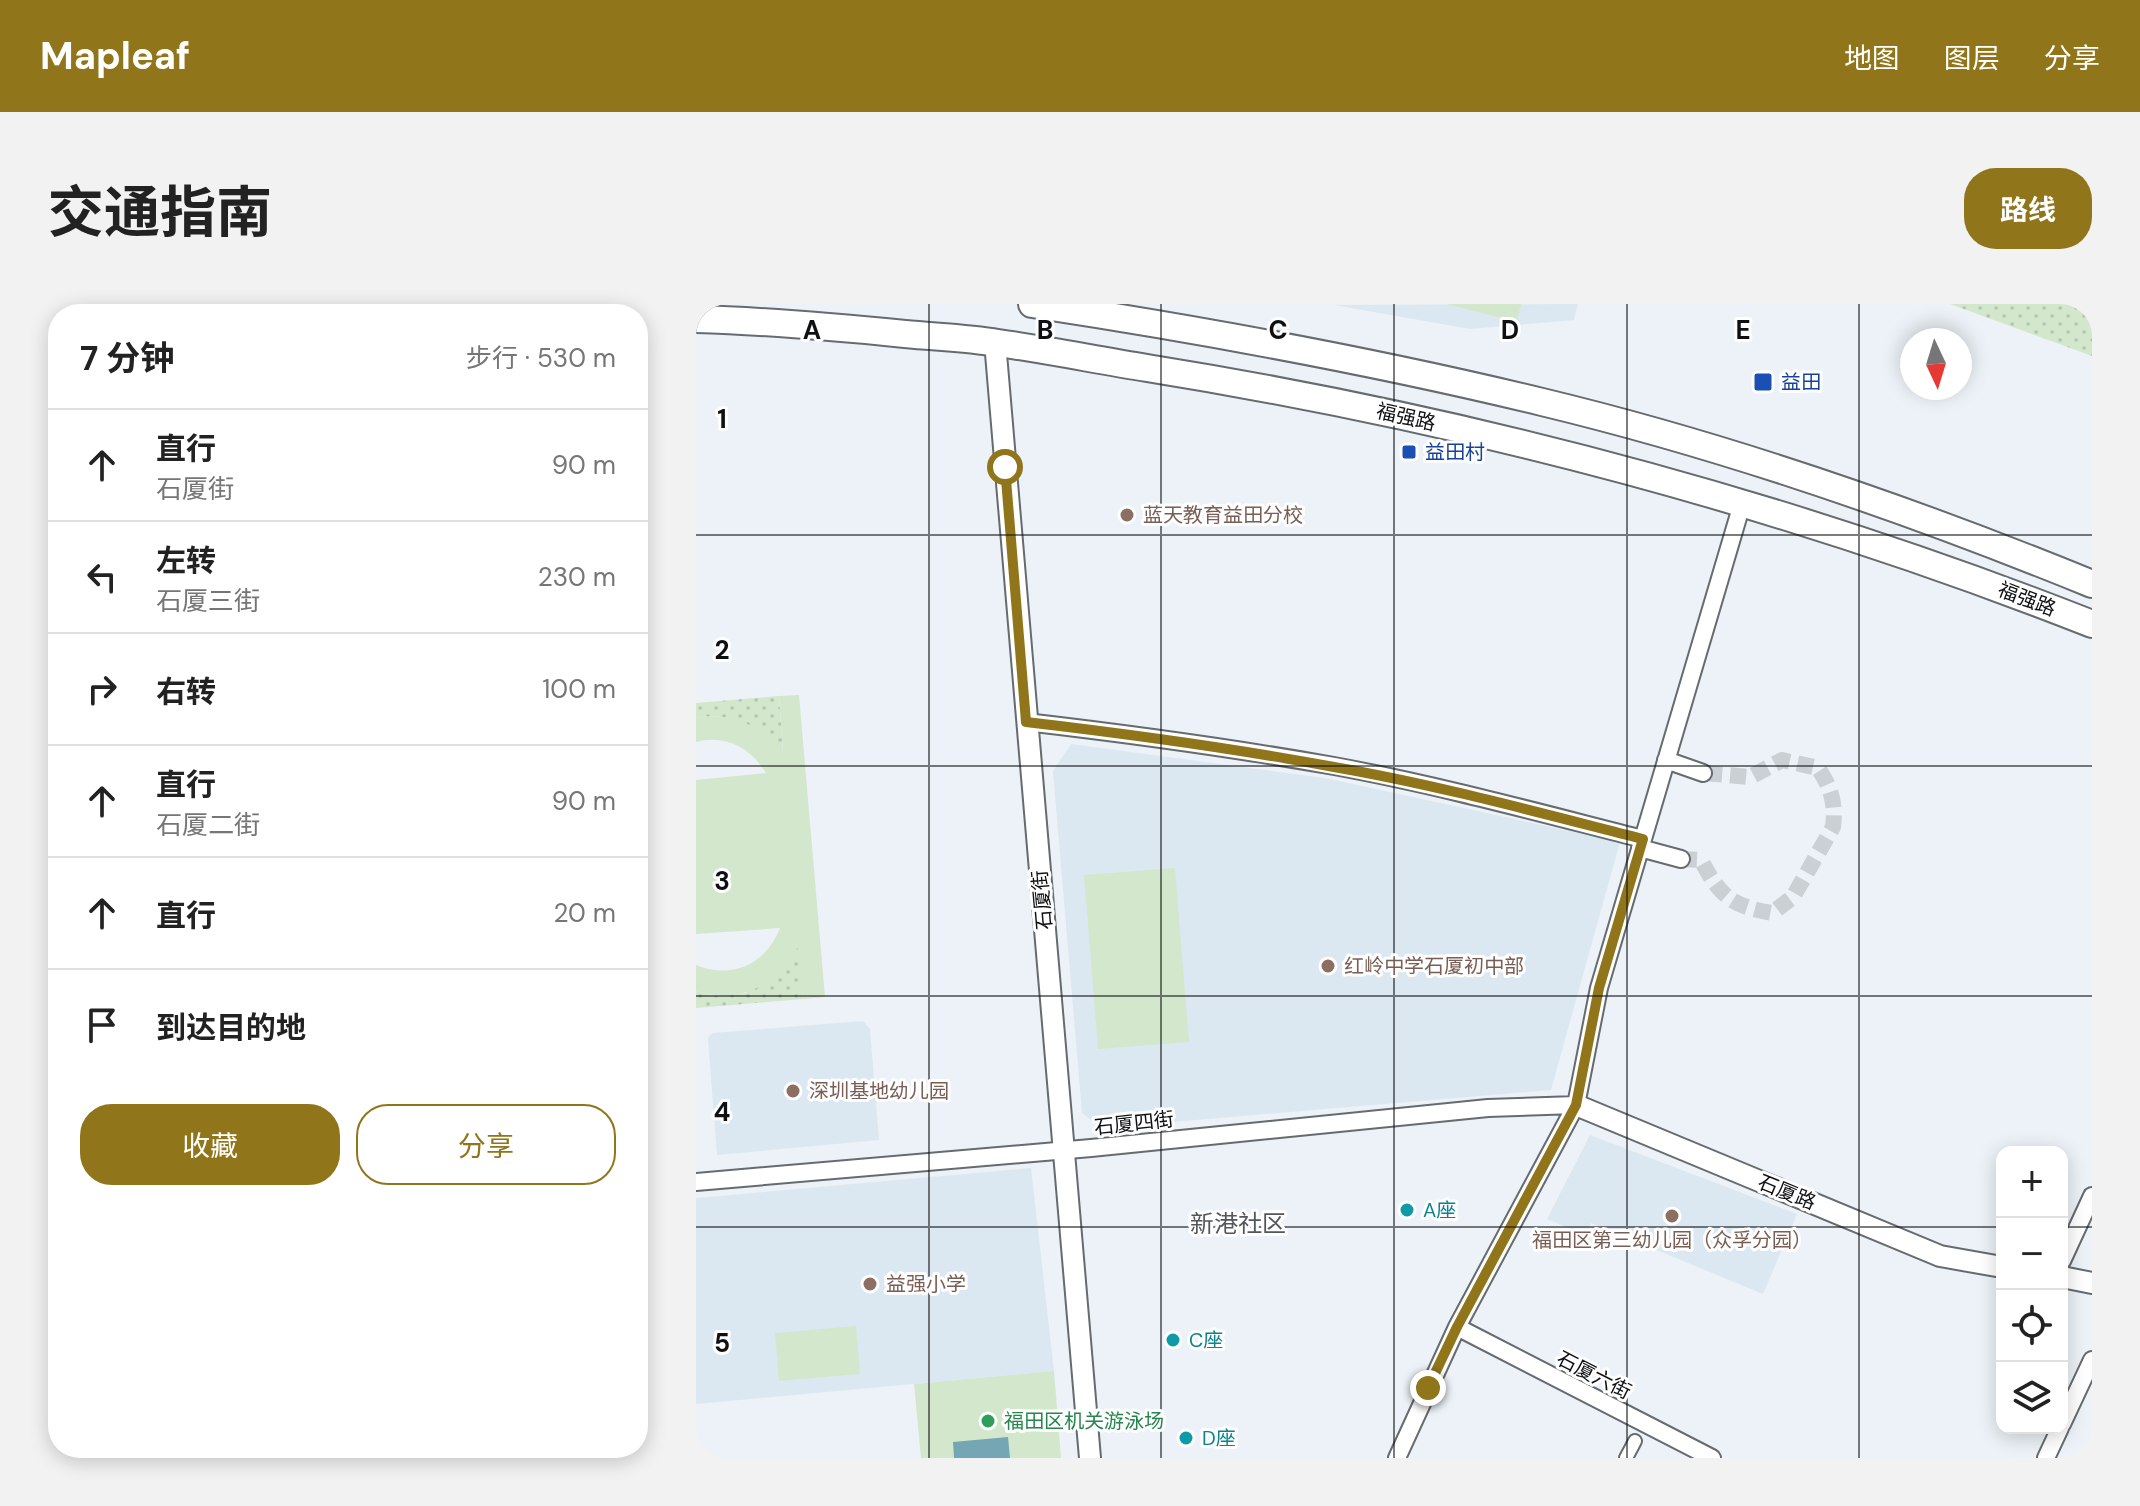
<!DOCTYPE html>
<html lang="zh">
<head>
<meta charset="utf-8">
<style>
	body { margin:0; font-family:"DM Sans","Noto Sans SC",sans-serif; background:#f2f2f2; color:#222 }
	.controls { position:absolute; right:24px; bottom:24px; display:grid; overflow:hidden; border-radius:16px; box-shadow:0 4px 20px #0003 }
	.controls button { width:72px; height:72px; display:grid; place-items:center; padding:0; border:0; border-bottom:2px solid #e0e0e0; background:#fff; color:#222; font:40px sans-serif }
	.compass { position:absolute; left:1204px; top:24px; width:72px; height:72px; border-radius:50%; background:#fff; box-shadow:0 4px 20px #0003; rotate:176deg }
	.stop { position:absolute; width:24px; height:24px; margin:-18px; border:6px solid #90751b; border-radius:50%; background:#fff }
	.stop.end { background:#90751b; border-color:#fff; box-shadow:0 2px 8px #0008 }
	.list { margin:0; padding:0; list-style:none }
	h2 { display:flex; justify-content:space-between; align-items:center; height:104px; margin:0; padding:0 32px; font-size:34px }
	h2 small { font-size:26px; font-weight:400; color:#767676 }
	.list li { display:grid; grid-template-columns:52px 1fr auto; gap:24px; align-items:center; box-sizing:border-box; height:112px; padding:0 32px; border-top:2px solid #e0e0e0 }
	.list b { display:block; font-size:30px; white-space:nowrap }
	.list p { margin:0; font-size:26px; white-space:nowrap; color:#767676 }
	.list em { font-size:26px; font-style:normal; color:#767676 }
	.actions { display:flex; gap:16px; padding:24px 32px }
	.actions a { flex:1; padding:18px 0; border:2px solid #90751b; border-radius:32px; text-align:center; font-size:28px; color:#90751b }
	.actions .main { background:#90751b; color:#fff }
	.icon { flex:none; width:44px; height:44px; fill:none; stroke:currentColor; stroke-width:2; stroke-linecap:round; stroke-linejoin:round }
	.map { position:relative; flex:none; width:1396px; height:1154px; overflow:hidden; border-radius:32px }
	header { display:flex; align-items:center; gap:48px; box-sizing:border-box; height:112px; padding:0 40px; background:#90751b; color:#fff }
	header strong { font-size:38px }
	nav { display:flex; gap:44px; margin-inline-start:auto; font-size:28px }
	.intro { display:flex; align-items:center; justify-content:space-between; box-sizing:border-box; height:192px; padding:0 48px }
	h1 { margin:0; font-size:56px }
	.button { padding:20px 36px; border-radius:32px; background:#90751b; color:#fff; font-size:28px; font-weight:700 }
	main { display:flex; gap:48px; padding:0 48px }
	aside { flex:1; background:#fff; border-radius:32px; box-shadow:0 4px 20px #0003 }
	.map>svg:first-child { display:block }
	.built { fill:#dbe8f1 }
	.green { fill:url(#green-dots) }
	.pitch { fill:#d3e7cd }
	.water { fill:#74a6b3 }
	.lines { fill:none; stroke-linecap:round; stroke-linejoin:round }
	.minor-tunnel { stroke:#cbd0d5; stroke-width:16; stroke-dasharray:16 8; stroke-linecap:butt }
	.pedestrian-casing { stroke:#666b6f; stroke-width:16 }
	.minor-casing { stroke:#666b6f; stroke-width:20 }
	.tertiary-casing { stroke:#666b6f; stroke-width:24 }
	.primary-casing { stroke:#666b6f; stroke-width:30 }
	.pedestrian { stroke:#fff; stroke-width:12 }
	.minor { stroke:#fff; stroke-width:16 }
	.tertiary { stroke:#fff; stroke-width:20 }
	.primary { stroke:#fff; stroke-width:26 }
	.route { stroke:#90751b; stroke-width:10 }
	.grid { fill:none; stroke:#0e1012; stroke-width:2; stroke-opacity:0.55 }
	.transit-dot { fill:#1a4fb4; stroke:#fefefe; stroke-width:3 }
	.education-dot { fill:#8d6e63; stroke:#fefefe; stroke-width:3 }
	.culture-dot { fill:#0f9aa8; stroke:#fefefe; stroke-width:3 }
	.leisure-dot { fill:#2e9e5b; stroke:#fefefe; stroke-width:3 }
	.labels { text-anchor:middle; stroke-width:6; stroke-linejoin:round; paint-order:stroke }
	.transit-label { font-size:20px; fill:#164399; stroke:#fefefe; text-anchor:start }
	.street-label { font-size:20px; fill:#0e1012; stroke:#fefefe }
	.education-label { font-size:20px; fill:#785e54; stroke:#fefefe; text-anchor:start }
	.culture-label { font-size:20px; fill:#0d838f; stroke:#fefefe; text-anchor:start }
	.leisure-label { font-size:20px; fill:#27864d; stroke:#fefefe; text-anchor:start }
	.quarter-label { font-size:24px; fill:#52575b; stroke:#fefefe }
	.grid-label { font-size:26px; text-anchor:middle; font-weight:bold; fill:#0e1012; stroke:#fefefe; stroke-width:6; stroke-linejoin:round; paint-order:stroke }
</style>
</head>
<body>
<header>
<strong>Mapleaf</strong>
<nav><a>地图</a><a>图层</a><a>分享</a></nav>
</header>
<div class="intro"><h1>交通指南</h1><a class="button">路线</a></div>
<main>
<aside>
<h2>7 分钟<small>步行 · 530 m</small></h2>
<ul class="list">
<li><svg class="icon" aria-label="ahead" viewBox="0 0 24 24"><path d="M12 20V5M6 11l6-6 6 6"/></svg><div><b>直行</b><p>石厦街</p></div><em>90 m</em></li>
<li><svg class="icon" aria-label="left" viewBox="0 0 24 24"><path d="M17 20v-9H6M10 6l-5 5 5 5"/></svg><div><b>左转</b><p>石厦三街</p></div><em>230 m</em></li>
<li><svg class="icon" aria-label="right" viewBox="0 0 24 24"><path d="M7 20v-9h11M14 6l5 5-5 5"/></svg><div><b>右转</b></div><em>100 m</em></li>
<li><svg class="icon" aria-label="ahead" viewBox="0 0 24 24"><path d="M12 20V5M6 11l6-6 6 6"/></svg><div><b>直行</b><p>石厦二街</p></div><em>90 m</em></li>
<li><svg class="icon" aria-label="ahead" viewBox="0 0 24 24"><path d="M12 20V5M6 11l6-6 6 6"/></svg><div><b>直行</b></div><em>20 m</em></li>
<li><svg class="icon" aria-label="arrive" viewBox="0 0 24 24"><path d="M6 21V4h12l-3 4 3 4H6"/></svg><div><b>到达目的地</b></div></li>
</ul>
<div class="actions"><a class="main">收藏</a><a>分享</a></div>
</aside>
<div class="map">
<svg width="1396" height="1154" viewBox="0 0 1396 1154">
	<defs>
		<pattern id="green-dots" width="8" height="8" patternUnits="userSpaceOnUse" patternTransform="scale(2)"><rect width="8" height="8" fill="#d3e7cd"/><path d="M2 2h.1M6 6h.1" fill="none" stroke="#b4c5af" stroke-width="1.8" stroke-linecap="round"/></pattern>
	</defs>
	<rect width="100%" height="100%" fill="#ecf2f7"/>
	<path class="built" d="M 882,0 L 878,16 L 774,25 L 638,1 Z
		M 375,440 L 629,474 L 924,538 L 855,786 L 405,824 L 386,809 L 357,467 Z
		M 167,717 L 174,725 L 183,836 L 21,851 L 12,735 L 14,731 L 17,729 Z
		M 894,831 L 1101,910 L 1067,990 L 895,919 L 889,931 L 851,915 Z
		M 335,864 L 358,1067 L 0,1100 L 0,894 Z"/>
	<path class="green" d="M 1254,0 L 1396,0 L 1396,52 Z
		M 83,392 L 87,449 C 55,425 43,407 0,414 L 0,399 Z
		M 103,642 L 107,695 L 0,704 L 0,687 L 20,692 L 50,689 Z"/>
	<path class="pitch" d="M 750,0 L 825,0 L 821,18 Z
		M 103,391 L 129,693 L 107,695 L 102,643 C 83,681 42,701 0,687 L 0,661 C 36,676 70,660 84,624 L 0,630 L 0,476 L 70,469 C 55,444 30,430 0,438 L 0,414 C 37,408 63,421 87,448 L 83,392 Z
		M 479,564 L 493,738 L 402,745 L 388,571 Z
		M 160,1022 L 164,1070 L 83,1077 L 79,1029 Z
		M 358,1067 L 365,1154 L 225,1154 L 218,1080 Z"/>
	<path class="water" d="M 312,1133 L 314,1154 L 258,1154 L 257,1138 Z"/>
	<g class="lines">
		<path class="minor-tunnel" d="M 985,555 L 1005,556 C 1024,592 1035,602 1076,609 L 1097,593 L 1137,523 C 1140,500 1135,483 1122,464 L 1086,456 L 1054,473 L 1007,469"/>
		<g class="pedestrian-casing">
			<path id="pedestrian" d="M 930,1154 L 939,1137"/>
		</g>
		<g class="minor-casing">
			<path id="minor" d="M 330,418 C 433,430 536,444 638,462 C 742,481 844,509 947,535
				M 970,456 L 1007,469
				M 944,544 L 985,555
				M 0,878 L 395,844 L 792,804 L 880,801
				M 1366,957 L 1396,892
				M 761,1023 L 1016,1154
				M 1366,1120 L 1396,1056
				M 701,1154 L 761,1023 L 880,801 L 903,684 L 1046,200
				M 1350,1154 L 1364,1124"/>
		</g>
		<g class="tertiary-casing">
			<path id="tertiary" d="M 299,38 L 394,1154
				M 880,801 L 1244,952 L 1306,963
				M 1366,973 L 1396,979"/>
		</g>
		<g class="primary-casing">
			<path id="primary" d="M 336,0 C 507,26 677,57 846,98 C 1033,143 1217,207 1396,280
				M 0,15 C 70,17 139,23 209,30 C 240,33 271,34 302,39 C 352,46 401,56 451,64 C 775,116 1091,200 1396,320"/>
		</g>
		<use href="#pedestrian" class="pedestrian"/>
		<use href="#minor" class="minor"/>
		<use href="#tertiary" class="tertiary"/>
		<use href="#primary" class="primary"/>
	</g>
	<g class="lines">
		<path class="route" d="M 309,163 L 330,418 C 433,430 536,444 638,463 C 742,481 844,509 947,535 L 903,684 L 880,801 L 761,1023 L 732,1084"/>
	</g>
	<path class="grid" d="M 233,0 L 233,1154M 465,0 L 465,1154M 698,0 L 698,1154M 931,0 L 931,1154M 1163,0 L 1163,1154M 0,231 L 1396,231M 0,462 L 1396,462M 0,692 L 1396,692M 0,923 L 1306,923M 1366,923 L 1396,923"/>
	<g class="transit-dot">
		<rect x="1057" y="68" width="20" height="20" rx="4"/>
		<rect x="705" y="140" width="16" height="16" rx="4"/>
	</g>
	<g class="education-dot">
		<circle cx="431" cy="211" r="8"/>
		<circle cx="632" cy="662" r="8"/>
		<circle cx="97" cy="787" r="8"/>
		<circle cx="976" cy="912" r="8"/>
		<circle cx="174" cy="980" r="8"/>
	</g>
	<g class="culture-dot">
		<circle cx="711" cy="906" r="8"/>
		<circle cx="477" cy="1036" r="8"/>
		<circle cx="490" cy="1134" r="8"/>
	</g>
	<circle class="leisure-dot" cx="292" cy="1117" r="8"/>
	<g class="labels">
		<g class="transit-label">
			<text x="1085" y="85">益田</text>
			<text x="729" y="155">益田村</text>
		</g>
		<g class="street-label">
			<text transform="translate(710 113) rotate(13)" y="7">福强路</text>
			<text transform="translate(1331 295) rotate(21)" y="7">福强路</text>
			<text transform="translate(346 596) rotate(-95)" y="7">石厦街</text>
			<text transform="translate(438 819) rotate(-6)" y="7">石厦四街</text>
			<text transform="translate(1091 888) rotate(22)" y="7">石厦路</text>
			<text transform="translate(898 1071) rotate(27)" y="7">石厦六街</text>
		</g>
		<g class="education-label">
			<text x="447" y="218">蓝天教育益田分校</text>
			<text x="648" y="669">红岭中学石厦初中部</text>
			<text x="113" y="794">深圳基地幼儿园</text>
			<text x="976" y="943" text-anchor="middle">福田区第三幼儿园（众孚分园）</text>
			<text x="190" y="987">益强小学</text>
		</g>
		<g class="culture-label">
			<text x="727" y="913">A座</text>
			<text x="493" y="1043">C座</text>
			<text x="506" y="1141">D座</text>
		</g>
		<g class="leisure-label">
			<text x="308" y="1124">福田区机关游泳场</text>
		</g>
		<g class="quarter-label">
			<text x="542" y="928">新港社区</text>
		</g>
	</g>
	<g class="grid-label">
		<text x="116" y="35">A</text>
		<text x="349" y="35">B</text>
		<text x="582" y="35">C</text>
		<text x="814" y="35">D</text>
		<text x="1047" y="35">E</text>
		<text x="26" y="124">1</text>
		<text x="26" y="355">2</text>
		<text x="26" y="586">3</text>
		<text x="26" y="817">4</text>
		<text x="26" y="1048">5</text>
	</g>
</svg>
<div class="controls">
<button>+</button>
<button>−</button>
<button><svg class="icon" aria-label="locate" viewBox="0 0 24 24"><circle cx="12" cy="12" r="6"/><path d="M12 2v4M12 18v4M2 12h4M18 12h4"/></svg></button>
<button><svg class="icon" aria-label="layers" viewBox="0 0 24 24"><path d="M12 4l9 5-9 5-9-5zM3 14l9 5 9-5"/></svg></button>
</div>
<svg class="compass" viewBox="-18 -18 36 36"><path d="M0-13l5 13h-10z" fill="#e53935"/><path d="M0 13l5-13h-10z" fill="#767676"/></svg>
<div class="stop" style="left:309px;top:163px"></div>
<div class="stop end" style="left:732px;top:1084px"></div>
</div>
</main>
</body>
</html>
